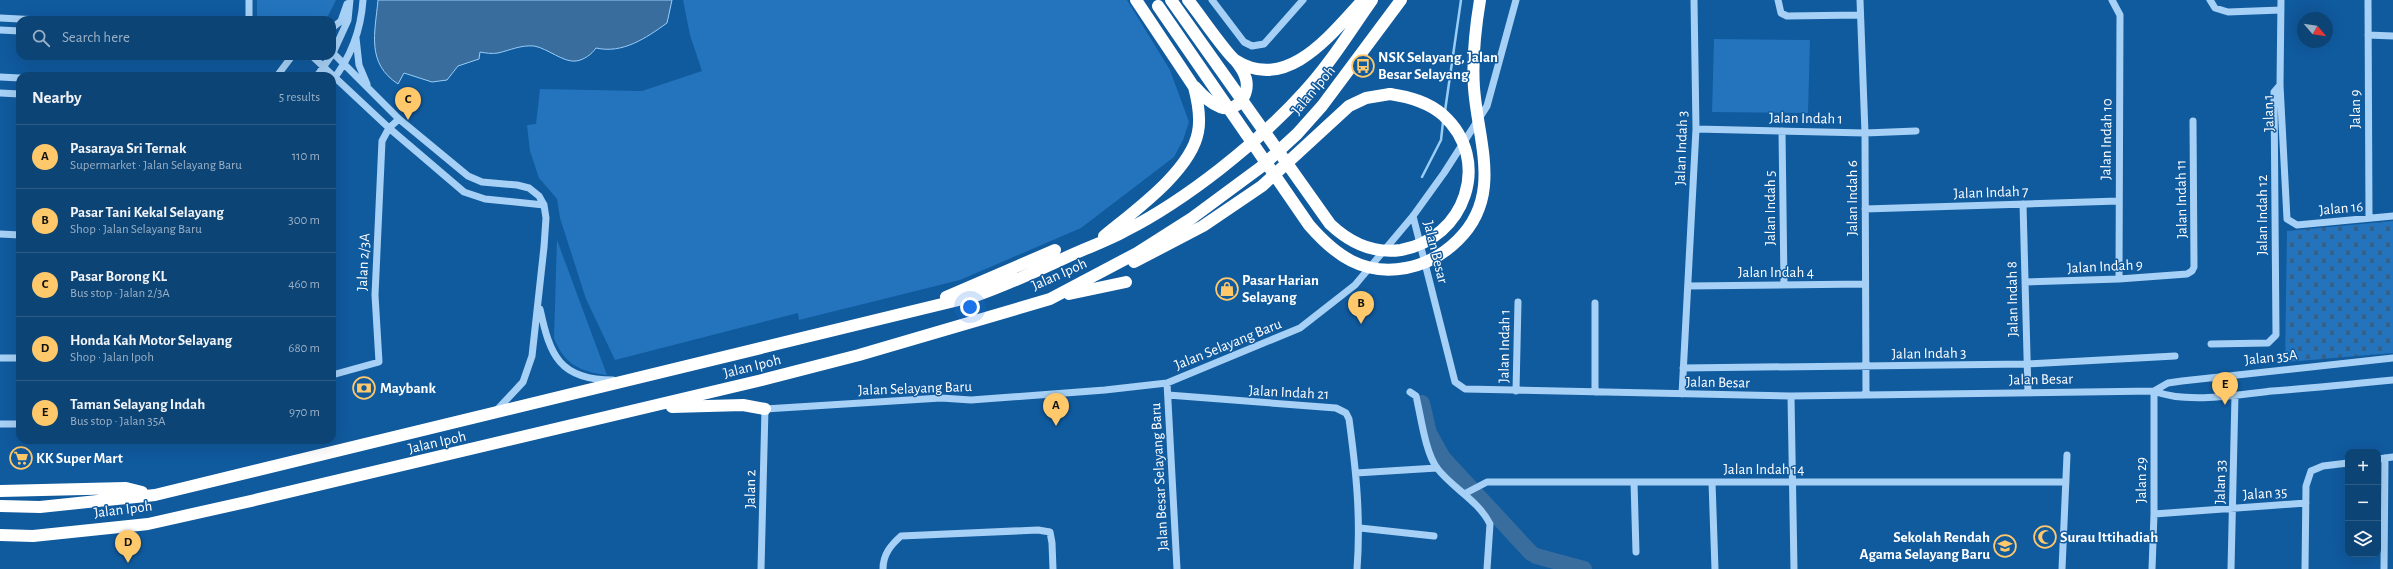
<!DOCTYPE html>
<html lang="en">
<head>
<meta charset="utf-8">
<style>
	body { margin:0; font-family:"Alegreya Sans",sans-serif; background:#154b7b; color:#f1f3f6 }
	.controls { position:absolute; right:12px; bottom:12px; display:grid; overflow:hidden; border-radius:8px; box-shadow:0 4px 16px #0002 }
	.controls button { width:36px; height:36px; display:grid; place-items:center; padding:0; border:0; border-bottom:1px solid #2c5c88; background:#0c4476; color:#f1f3f6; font:20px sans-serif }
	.compass { position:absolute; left:2297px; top:12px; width:36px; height:36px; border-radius:50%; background:#0c4476; box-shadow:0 4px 16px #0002; rotate:119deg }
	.you { position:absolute; left:970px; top:307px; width:14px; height:14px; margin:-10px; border:3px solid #fff; border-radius:50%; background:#1a73e8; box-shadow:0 0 0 6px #1a73e833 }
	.badge { display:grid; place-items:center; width:26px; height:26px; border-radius:50%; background:#ffc86a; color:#111; font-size:13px; font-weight:700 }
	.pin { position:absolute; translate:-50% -33px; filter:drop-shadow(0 1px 2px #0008) }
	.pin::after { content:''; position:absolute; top:21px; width:14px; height:12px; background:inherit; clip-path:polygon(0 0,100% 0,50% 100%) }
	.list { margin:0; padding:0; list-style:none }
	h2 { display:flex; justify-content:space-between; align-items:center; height:52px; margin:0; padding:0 16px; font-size:17px }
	h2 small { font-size:13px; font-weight:400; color:#9ab0c5 }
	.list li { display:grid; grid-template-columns:26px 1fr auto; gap:12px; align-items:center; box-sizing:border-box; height:64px; padding:0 16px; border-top:1px solid #2c5c88 }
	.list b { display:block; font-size:15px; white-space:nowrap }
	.list p { margin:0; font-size:13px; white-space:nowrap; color:#9ab0c5 }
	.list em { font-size:13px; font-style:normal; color:#9ab0c5 }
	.icon { flex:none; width:22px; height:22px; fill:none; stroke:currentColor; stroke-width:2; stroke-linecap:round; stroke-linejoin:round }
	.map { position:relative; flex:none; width:2393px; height:569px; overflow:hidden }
	.search { position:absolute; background:#0c4476; box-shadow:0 4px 16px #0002; left:16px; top:16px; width:320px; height:44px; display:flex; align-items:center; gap:10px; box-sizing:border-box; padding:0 14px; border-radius:12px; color:#9ab0c5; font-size:15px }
	.panel { position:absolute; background:#0c4476; box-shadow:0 4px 16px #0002; left:16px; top:72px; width:320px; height:372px; border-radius:12px }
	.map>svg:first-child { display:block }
	.grass { fill:#2374bd }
	.cemetery { fill:url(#cemetery-stones) }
	.water { fill:#396d9e; stroke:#98cdf8 }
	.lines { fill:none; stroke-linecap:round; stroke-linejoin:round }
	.stream { stroke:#98cdf8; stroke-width:2.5 }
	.river { stroke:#396d9e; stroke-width:16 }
	.minor { stroke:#a6d0f5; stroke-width:7 }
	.highway { stroke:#fff; stroke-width:12 }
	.highway-bridge { stroke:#fff; stroke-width:12 }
	.labels { text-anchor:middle; stroke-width:3; stroke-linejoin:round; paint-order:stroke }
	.poi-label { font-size:15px; font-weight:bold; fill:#fff; stroke:#105a9e; text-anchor:start }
	.street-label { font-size:15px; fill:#fff; stroke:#105a9e }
</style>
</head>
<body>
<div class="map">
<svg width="2393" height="569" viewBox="0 0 2393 569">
	<defs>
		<pattern id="cemetery-stones" width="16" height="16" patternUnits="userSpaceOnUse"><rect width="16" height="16" fill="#2374bd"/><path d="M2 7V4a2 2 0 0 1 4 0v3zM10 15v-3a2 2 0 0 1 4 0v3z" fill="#386084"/></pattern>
	</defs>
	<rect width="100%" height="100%" fill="#105a9e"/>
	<path class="grass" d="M 257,0 L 336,0 L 328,16 L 321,20 L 263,20 L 257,19 Z
		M 683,0 L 1127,0 L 1170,70 L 1189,122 L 1183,140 L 1174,157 L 1081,228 L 960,280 L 799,320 L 798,313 L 615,360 L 586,299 L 560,218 L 557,199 L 539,178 L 530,151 L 527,125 L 536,124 L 540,89 L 642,91 L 702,71 L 690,35 Z
		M 1714,39 L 1810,40 L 1808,113 L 1712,112 Z
		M 557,240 L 607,375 C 580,372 564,364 554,338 Z"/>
	<path class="cemetery" d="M 2393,221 L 2393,353 L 2285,362 L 2287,231 Z"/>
	<path class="water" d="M 378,0 L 672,0 L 667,23 C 646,38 623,54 596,48 C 592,54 584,60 576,61 C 564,63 547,48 534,46 C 520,45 511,50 498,53 C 492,54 485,53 480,52 L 479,59 L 458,66 L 447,80 L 432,82 L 404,73 L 398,84 C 366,63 375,33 378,0 Z"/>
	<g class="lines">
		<path class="stream" d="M 1445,111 L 1461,0
			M 1422,177 L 1441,140 L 1443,122"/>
		<path class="river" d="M 1422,403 L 1429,433 L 1443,458 L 1531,553 L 1536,556 L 1584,569"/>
		<path class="minor" d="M 1212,0 L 1244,42 L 1252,46 L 1264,44 L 1303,0
			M 1778,0 L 1781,13 L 1787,16 L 1860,15
			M 1860,0 L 1865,133 L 1866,395
			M 2112,0 L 2120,15 L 2119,279
			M 2210,0 L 2215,8 L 2228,12 L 2281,10
			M 2281,0 L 2280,85 L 2287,219 L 2297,225 L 2393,216
			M 2368,0 L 2369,218
			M 0,18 L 40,20
			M 249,20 L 249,0
			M 332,28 L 341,21 L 347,4
			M 0,30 L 20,31
			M 2368,35 L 2393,36
			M 356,38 L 359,65 L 367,84
			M 332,52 L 399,119 L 468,176 L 482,182 L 517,185 L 529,188 L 539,196 L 544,205 L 546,218 L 544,247 L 532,356 L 523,382 L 496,411
			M 332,55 L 348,20 L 350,0
			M 312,56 L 389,128 L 464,192 L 485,199 L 544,205
			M 277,76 L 292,56
			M 317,76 L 331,56
			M 0,77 L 20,78
			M 332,81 C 351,57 361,30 363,0
			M 0,93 L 20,94
			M 1696,129 L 1865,133 L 1916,131
			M 1782,131 L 1784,285
			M 2023,204 L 2028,393
			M 1865,209 L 2118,201
			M 1413,216 L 1455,382 L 1465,389 L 1791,396 L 2154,391 C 2186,404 2237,395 2272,391 C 2312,388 2353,384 2393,380
			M 0,234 L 20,235
			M 2025,282 L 2119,279 L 2187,274 L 2192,271 L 2194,267 L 2193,121
			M 1688,286 L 1865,284
			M 540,309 C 550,355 559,380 613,380
			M 2211,344 L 2268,343 L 2276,335 L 2274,92 L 2280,85
			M 0,358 L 20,358
			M 1683,368 L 2026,364 L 2175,356
			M 332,375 L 379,362 L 375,295 L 382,141 L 389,128 L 399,119
			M 1167,383 L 1177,569
			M 1516,391 L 1518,302
			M 2154,391 L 2168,383 L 2182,381 L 2393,358
			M 1410,392 L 1416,396 C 1421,416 1425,452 1437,468 C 1452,488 1478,500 1490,524 L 1487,569
			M 1595,392 L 1595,303
			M 1682,394 L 1696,129 L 1694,0
			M 1168,395 L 1336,408 L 1346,413 L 1349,419 C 1356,470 1361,517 1357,569
			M 1791,396 L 1794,569
			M 0,424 L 20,424
			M 2378,459 L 2393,457
			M 1356,473 L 1437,468
			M 1634,482 L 1636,552
			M 1712,482 L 1715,569
			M 1466,493 L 1487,482 L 2066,482
			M 2154,514 L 2306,503
			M 1360,528 L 1434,536
			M 761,569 L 765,409 L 941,398 L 971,400 L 1105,390 L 1167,383 L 1300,328 L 1355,285 L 1413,216 L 1444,173 L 1487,106 L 1516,0
			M 883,569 C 883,554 891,545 901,536 L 1038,530 L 1050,532 L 1052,543 L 1053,569
			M 2062,569 L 2067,455
			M 2152,569 L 2154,514 L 2154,391
			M 2231,569 L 2235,395
			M 2305,569 L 2306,486 L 2311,471 L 2323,466 L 2348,463
			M 2384,569 L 2385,458"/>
		<path class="highway" d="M 1188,0 C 1198,12 1225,52 1235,60 C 1287,94 1332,33 1363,0
			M 1195,87 C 1202,95 1210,103 1220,107 C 1237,113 1250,95 1246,79 C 1244,72 1240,66 1235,60
			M 1104,236 C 1133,212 1191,171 1198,132 C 1201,117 1198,102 1194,87 L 1136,0
			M 1134,262 L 1203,226 L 1262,186 L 1349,106 L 1366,98 L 1390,94
			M 1069,294 L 1126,282
			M 946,297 L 1055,250
			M 672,407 L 743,405 L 765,409
			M 0,491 L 126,488 L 142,492
			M 0,506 L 40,507 L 155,495 L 975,296 C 1007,285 1037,271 1067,257 C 1086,248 1107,241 1125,231 C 1186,200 1258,143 1304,92 C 1330,64 1350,31 1372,0
			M 0,535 L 33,536 L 148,524 L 255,500 L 762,380 L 859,355 L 1050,299 L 1137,253 L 1192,218 L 1261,167 L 1297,134 L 1322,106 L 1401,0"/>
		<path class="highway-bridge" d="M 1171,0 L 1330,224 C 1350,243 1373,254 1401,250 C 1465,239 1493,160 1443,115 C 1428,102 1410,97 1390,94
			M 1158,6 L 1309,225 C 1335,255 1363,276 1406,268 C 1427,264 1443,255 1458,240 C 1503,196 1478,142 1474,88 C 1472,58 1475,30 1480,0"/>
	</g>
	<defs>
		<g id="bus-ring" transform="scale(1.15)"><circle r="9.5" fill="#105a9e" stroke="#ffc86a" stroke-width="1.5"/><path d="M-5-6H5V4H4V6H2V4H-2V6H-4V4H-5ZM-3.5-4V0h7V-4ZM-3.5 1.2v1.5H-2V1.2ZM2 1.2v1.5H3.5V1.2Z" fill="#ffc86a"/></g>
		<g id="shop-ring" transform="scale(1.15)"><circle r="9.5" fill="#105a9e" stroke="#ffc86a" stroke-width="1.5"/><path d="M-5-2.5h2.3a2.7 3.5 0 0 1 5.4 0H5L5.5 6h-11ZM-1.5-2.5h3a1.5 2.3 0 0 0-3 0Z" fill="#ffc86a"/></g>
		<g id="bank-ring" transform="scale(1.15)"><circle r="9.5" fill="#105a9e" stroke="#ffc86a" stroke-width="1.5"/><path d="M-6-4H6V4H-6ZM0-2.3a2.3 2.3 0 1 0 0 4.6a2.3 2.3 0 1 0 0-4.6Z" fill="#ffc86a"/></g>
		<g id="supermarket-ring" transform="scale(1.15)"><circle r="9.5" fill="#105a9e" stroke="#ffc86a" stroke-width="1.5"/><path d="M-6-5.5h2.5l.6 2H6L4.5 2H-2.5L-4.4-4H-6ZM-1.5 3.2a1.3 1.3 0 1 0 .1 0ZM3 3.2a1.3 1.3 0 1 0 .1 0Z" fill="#ffc86a"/></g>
		<g id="mosque-ring" transform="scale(1.15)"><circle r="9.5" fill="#105a9e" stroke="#ffc86a" stroke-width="1.5"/><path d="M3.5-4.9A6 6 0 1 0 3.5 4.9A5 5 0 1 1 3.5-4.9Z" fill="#ffc86a"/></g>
		<g id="school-ring" transform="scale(1.15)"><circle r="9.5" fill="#105a9e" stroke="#ffc86a" stroke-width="1.5"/><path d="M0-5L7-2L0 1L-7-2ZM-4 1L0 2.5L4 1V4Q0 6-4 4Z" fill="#ffc86a"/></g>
	</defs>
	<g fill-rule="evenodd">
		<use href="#bus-ring" x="1363" y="66"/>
		<use href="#shop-ring" x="1227" y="289"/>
		<use href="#bank-ring" x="364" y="388"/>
		<use href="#supermarket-ring" x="21" y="458"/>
		<use href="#mosque-ring" x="2045" y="537"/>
		<use href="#school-ring" x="2005" y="546"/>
	</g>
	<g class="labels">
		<g class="poi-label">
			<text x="1378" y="62">NSK Selayang, Jalan<tspan x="1378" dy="17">Besar Selayang</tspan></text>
			<text x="1242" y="285">Pasar Harian<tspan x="1242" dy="17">Selayang</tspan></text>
			<text x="380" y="393">Maybank</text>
			<text x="36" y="463">KK Super Mart</text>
			<text x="1990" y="542" text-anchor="end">Sekolah Rendah<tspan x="1990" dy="17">Agama Selayang Baru</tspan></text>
			<text x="2060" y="542">Surau Ittihadiah</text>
		</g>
		<g class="street-label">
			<text transform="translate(1313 90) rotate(-50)" y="5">Jalan Ipoh</text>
			<text transform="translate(2355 109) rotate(-90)" y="5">Jalan 9</text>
			<text transform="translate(2268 113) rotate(-92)" y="5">Jalan 1</text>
			<text transform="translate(1806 118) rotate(1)" y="5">Jalan Indah 1</text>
			<text transform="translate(2106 139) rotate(-89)" y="5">Jalan Indah 10</text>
			<text transform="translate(1681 148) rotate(-88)" y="5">Jalan Indah 3</text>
			<text transform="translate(1991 192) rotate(-2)" y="5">Jalan Indah 7</text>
			<text transform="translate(1852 198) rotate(-90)" y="5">Jalan Indah 6</text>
			<text transform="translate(2181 199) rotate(-91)" y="5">Jalan Indah 11</text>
			<text transform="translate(1770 208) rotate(-90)" y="5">Jalan Indah 5</text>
			<text transform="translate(2341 208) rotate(-5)" y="5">Jalan 16</text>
			<text transform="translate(2262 215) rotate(-90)" y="5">Jalan Indah 12</text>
			<text transform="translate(1436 252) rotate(76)" y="5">Jalan Besar</text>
			<text transform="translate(363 262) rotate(-87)" y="5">Jalan 2/3A</text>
			<text transform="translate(2105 266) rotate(-3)" y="5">Jalan Indah 9</text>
			<text x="1776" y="277">Jalan Indah 4</text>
			<text transform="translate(1059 274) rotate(-24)" y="5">Jalan Ipoh</text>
			<text transform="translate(2012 299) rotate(-91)" y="5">Jalan Indah 8</text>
			<text transform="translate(1228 344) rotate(-22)" y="5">Jalan Selayang Baru</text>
			<text transform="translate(1504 346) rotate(-89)" y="5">Jalan Indah 1</text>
			<text transform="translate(1929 353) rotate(-1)" y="5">Jalan Indah 3</text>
			<text transform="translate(2271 357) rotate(-6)" y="5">Jalan 35A</text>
			<text transform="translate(752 366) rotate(-14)" y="5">Jalan Ipoh</text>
			<text transform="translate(2041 379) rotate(-1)" y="5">Jalan Besar</text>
			<text transform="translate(1718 382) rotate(1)" y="5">Jalan Besar</text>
			<text transform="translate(915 388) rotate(-2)" y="5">Jalan Selayang Baru</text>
			<text transform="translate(1289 392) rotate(3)" y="5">Jalan Indah 21</text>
			<text transform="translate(437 442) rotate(-13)" y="5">Jalan Ipoh</text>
			<text x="1764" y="474">Jalan Indah 14</text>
			<text transform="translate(1159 477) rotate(-93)" y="5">Jalan Besar Selayang Baru</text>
			<text transform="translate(2141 480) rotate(-90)" y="5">Jalan 29</text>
			<text transform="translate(2220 482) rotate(-89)" y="5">Jalan 33</text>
			<text transform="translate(750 489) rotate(-89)" y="5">Jalan 2</text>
			<text transform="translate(2265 493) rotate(-4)" y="5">Jalan 35</text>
			<text transform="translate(123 509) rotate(-7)" y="5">Jalan Ipoh</text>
		</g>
	</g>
</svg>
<div class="controls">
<button>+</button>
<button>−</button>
<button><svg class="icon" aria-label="layers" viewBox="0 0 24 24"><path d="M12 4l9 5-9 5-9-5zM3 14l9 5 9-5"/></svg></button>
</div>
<svg class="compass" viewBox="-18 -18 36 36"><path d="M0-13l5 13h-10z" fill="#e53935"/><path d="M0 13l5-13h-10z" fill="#9ab0c5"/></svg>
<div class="you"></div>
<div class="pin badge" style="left:1056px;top:426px">A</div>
<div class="pin badge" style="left:1361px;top:324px">B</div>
<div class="pin badge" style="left:408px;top:120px">C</div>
<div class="pin badge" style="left:128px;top:563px">D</div>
<div class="pin badge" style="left:2225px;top:405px">E</div>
<div class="search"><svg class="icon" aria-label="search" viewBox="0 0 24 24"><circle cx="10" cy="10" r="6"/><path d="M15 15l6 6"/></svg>Search here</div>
<section class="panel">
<h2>Nearby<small>5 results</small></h2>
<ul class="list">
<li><span class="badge">A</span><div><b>Pasaraya Sri Ternak</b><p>Supermarket · Jalan Selayang Baru</p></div><em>110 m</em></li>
<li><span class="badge">B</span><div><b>Pasar Tani Kekal Selayang</b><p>Shop · Jalan Selayang Baru</p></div><em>300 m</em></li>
<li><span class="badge">C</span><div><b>Pasar Borong KL</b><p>Bus stop · Jalan 2/3A</p></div><em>460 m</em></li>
<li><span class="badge">D</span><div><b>Honda Kah Motor Selayang</b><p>Shop · Jalan Ipoh</p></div><em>680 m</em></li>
<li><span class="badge">E</span><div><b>Taman Selayang Indah</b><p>Bus stop · Jalan 35A</p></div><em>970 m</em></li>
</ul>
</section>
</div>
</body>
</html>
